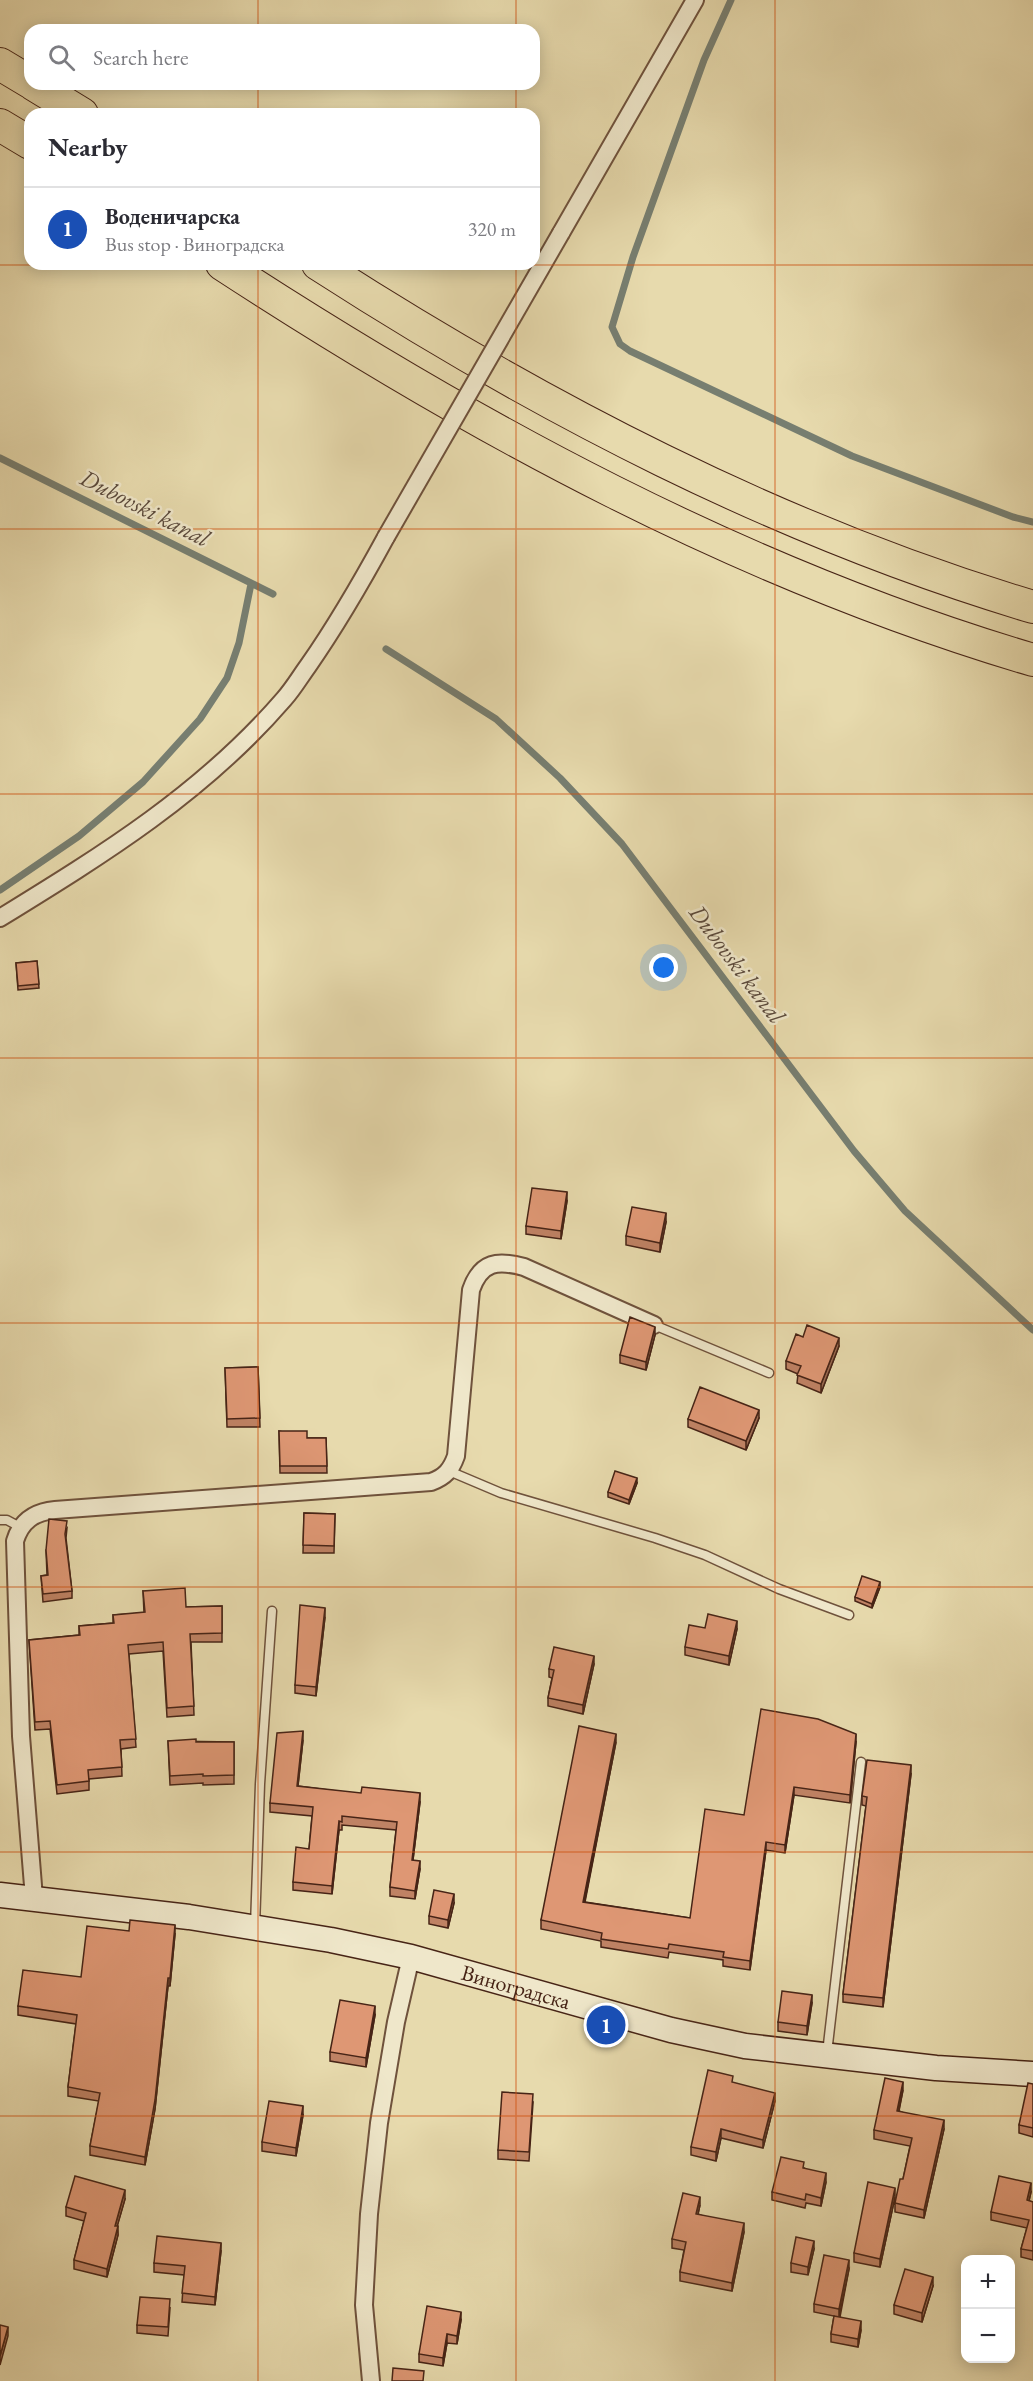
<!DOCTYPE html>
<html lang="en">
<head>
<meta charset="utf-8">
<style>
	body { margin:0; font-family:"EB Garamond",serif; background:#f7f7f7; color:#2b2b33 }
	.controls { position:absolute; right:18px; bottom:18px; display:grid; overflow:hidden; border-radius:12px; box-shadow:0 3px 15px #0003 }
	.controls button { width:54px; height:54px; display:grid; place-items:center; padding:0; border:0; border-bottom:2px solid #e1e1e2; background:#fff; color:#2b2b33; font:30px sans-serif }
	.you { position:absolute; left:664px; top:968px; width:21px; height:21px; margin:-15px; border:4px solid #fff; border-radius:50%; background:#1a73e8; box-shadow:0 0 0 9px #1a73e833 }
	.badge { display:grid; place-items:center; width:39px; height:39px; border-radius:50%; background:#111827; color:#fff; font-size:20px; font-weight:700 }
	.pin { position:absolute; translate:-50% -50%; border:3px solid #fff; box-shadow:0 2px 6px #0006 }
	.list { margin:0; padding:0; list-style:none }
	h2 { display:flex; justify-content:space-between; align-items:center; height:78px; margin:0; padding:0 24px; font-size:26px }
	h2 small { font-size:20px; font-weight:400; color:#7c7c81 }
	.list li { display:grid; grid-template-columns:39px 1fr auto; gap:18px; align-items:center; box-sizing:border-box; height:84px; padding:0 24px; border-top:2px solid #e1e1e2 }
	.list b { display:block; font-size:22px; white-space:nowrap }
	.list p { margin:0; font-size:20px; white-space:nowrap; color:#7c7c81 }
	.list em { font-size:20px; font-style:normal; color:#7c7c81 }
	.icon { flex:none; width:33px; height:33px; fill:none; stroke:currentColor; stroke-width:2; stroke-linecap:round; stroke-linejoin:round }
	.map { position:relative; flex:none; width:1033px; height:2381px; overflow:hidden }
	.search { position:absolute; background:#fff; box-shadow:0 3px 15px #0003; left:24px; top:24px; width:516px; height:66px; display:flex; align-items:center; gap:15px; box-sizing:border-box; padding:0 21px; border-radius:18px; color:#7c7c81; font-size:22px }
	.panel { position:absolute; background:#fff; box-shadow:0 3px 15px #0003; left:24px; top:108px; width:516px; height:162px; border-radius:18px }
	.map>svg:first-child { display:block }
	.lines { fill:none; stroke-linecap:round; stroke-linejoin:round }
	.stream { stroke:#777e70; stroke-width:7 }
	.lane-casing { stroke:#6f523c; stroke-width:11 }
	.street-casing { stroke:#6f523c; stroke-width:20 }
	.secondary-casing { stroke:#472416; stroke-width:27 }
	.highway-casing { stroke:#472416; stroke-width:34 }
	.lane { stroke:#efe7ca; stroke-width:8 }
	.street { stroke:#efe7ca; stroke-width:16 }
	.secondary { stroke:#efe7ca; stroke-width:24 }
	.highway { stroke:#e7daad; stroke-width:32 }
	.street-bridge-casing { stroke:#6f523c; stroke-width:20; stroke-linecap:butt }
	.street-bridge { stroke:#efe7ca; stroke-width:16 }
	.wall { fill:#bf8264; stroke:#472416; stroke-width:1.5 }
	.shaded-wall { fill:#9b6a51; stroke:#472416; stroke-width:1.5 }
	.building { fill:#de9774; stroke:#472416; stroke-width:1.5 }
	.grid { fill:none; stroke:#d0510e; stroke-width:1.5; stroke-opacity:0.55 }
	.labels { text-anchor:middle; stroke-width:5; stroke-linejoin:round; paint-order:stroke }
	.street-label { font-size:22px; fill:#472416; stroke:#efe7ca }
	.water-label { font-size:24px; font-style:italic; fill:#5b4a3c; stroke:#efe7ca }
</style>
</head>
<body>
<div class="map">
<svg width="1033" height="2381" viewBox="0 0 1033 2381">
	<rect width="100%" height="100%" fill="#e7daad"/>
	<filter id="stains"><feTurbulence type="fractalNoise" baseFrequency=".00333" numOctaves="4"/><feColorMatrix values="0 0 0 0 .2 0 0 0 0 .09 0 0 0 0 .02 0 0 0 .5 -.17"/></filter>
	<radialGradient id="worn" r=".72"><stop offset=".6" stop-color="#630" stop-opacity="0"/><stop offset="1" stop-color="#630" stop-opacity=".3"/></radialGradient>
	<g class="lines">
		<path class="stream" d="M 731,0 L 704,60 L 633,257 L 612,327 L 620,344 L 630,351 L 852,456 L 1013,517 L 1033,522
			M 0,458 L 273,594
			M 386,649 L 496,719 L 560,778 L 622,844 L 854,1151 L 905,1211 L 1033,1330
			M 0,890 L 79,836 L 143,782 L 200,719 L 227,678 L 239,643 L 251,584"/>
		<g class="lane-casing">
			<path id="lane" d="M 654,1325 L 769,1373
				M 449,1471 L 501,1493 L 655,1538 L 705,1555 L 779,1589 L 849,1615
				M 0,1520 L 7,1520 L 20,1527
				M 255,1926 L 260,1784 L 272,1611
				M 827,2053 L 861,1762"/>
		</g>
		<g class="street-casing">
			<path id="street" d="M 561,233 L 695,0
				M 0,918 C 104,854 203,793 284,699 C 293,689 300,677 308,666 C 338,623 361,583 386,537
				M 34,1898 L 21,1736 L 15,1541 C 21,1521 34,1512 55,1510 L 431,1482 C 445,1477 451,1470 456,1456 L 471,1290 C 481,1261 498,1260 524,1267 L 654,1325
				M 371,2381 L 364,2305 L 369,2214 L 379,2123 L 396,2022 L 411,1957"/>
		</g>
		<g class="secondary-casing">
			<g id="secondary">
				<path id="s1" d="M 0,1895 L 189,1917 L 331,1940 L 411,1957 L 671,2030 L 745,2046 L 936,2068 L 1033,2074"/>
			</g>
		</g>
		<g class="highway-casing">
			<path id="highway" d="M 0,64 L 30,82
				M 33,84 L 82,114
				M 0,125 L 30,143
				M 222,264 C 475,429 742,574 1033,660
				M 318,264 C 540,407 778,531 1033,607"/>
		</g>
		<use href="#lane" class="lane"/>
		<use href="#street" class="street"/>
		<use href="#secondary" class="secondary"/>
		<use href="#highway" class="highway"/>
		<g class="street-bridge-casing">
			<path id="street-bridge" d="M 386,537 L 561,233"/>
		</g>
		<use href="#street-bridge" class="street-bridge"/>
	</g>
	<path class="wall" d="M 37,961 L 39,988 L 18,990 L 16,963 Z
		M 567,1201 L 561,1239 L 526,1234 L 526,1226 Z
		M 666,1222 L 660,1252 L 626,1245 L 626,1236 Z
		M 655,1335 L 646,1370 L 620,1363 L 620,1355 Z
		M 803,1337 L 839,1346 L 821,1393 L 797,1383 L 798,1374 L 786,1369 L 786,1361 Z
		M 258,1367 L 260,1427 L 227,1427 L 225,1368 Z
		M 759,1418 L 746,1450 L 688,1427 L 688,1419 Z
		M 279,1431 L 307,1438 L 326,1438 L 327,1473 L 280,1473 Z
		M 637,1483 L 629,1504 L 608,1497 L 608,1492 Z
		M 304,1513 L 335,1514 L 334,1553 L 303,1553 Z
		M 67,1528 L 66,1538 L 72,1591 L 72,1598 L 43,1602 L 41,1576 L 47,1575 L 46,1550 Z
		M 880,1587 L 872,1608 L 855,1601 L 855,1597 Z
		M 143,1591 L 186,1607 L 222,1606 L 222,1642 L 191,1642 L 194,1715 L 167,1717 L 163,1651 L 129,1654 L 136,1747 L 121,1749 L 122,1776 L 89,1779 L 89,1790 L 57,1794 L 50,1729 L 35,1730 L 29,1640 L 79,1635 L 79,1626 L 113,1623 L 113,1615 L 144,1613 Z
		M 325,1617 L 316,1696 L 295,1693 L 295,1685 Z
		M 705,1628 L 737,1629 L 729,1665 L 685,1655 L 685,1647 Z
		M 594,1664 L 583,1714 L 548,1706 L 548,1698 L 552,1678 L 549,1677 L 549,1669 Z
		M 303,1740 L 298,1786 L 420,1802 L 413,1860 L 420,1869 L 415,1899 L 390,1896 L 390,1887 L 396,1830 L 342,1825 L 342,1830 L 339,1830 L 332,1894 L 293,1890 L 293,1882 L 309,1849 L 312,1816 L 270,1812 L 270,1803 Z
		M 168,1741 L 234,1742 L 234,1784 L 203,1785 L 203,1783 L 170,1785 Z
		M 616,1742 L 585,1902 L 690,1918 L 744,1815 L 856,1742 L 850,1803 L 794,1795 L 785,1853 L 766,1850 L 750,1970 L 723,1966 L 723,1960 L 669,1952 L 668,1958 L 601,1947 L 601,1941 L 541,1929 L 541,1920 Z
		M 911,1774 L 883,2007 L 843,2002 L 843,1994 L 866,1806 L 862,1805 L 862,1796 Z
		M 454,1903 L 448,1928 L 429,1924 L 429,1916 Z
		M 175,1934 L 170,1986 L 168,1986 L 155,2109 L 145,2165 L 90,2155 L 90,2146 L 99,2101 L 68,2096 L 68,2087 L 76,2024 L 18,2015 L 18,2006 Z
		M 812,2003 L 807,2035 L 778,2031 L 778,2022 Z
		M 375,2015 L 366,2067 L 330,2061 L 330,2052 Z
		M 733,2083 L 775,2101 L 763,2148 L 721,2138 L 716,2161 L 691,2155 L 691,2147 Z
		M 1033,2084 L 1033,2137 L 1019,2133 L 1019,2125 Z
		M 903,2090 L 899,2111 L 944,2129 L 924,2218 L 895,2212 L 895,2203 L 903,2179 L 910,2146 L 874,2139 L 874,2130 Z
		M 533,2103 L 529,2161 L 498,2159 L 498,2150 Z
		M 303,2115 L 296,2156 L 262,2151 L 262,2142 Z
		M 804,2168 L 826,2182 L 821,2206 L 806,2203 L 805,2208 L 772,2200 L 772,2192 Z
		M 1031,2192 L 1029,2201 L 1033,2202 L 1033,2260 L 1021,2257 L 1021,2249 L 1027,2228 L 991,2220 L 991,2212 Z
		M 895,2197 L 880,2267 L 854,2262 L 854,2253 Z
		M 125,2199 L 117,2226 L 118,2235 L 107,2277 L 74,2269 L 74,2260 L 84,2221 L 66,2216 L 66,2207 Z
		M 700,2205 L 698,2214 L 744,2232 L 732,2291 L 680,2281 L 680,2272 L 684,2250 L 672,2248 L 672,2239 Z
		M 814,2249 L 808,2275 L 791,2272 L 791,2263 Z
		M 221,2251 L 215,2305 L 182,2302 L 184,2275 L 154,2272 L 154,2263 Z
		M 849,2269 L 840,2317 L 861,2330 L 858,2347 L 831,2342 L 831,2334 L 834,2316 L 814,2312 L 814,2304 Z
		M 933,2286 L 922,2322 L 894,2314 L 894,2305 Z
		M 170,2308 L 168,2336 L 137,2333 L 137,2325 Z
		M 461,2320 L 457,2344 L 447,2343 L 443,2366 L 419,2362 L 419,2354 Z"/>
	<path class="shaded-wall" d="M 567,1192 L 567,1201 L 561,1239 L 561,1231 Z
		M 666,1213 L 666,1222 L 660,1252 L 660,1243 Z
		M 655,1327 L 655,1335 L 646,1370 L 646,1362 Z
		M 839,1338 L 839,1346 L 821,1393 L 821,1384 Z
		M 759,1410 L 759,1418 L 746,1450 L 746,1441 Z
		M 637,1478 L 637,1483 L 629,1504 L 629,1500 Z
		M 880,1582 L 880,1587 L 872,1608 L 872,1604 Z
		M 325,1608 L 325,1617 L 316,1696 L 316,1687 Z
		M 737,1621 L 737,1629 L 729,1665 L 729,1656 Z
		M 594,1656 L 594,1664 L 583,1714 L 583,1705 Z
		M 303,1731 L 303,1740 L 297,1794 L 297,1786 Z
		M 616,1734 L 616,1742 L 583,1910 L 583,1902 Z
		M 856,1734 L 856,1742 L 850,1803 L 850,1795 Z
		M 911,1765 L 911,1774 L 883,2007 L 883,1998 Z
		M 794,1787 L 794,1795 L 785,1853 L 785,1845 Z
		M 420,1793 L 420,1802 L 412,1868 L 412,1860 Z
		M 339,1821 L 339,1830 L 332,1894 L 332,1886 Z
		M 766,1842 L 766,1850 L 750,1970 L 750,1961 Z
		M 420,1861 L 420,1869 L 415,1899 L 415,1891 Z
		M 454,1894 L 454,1903 L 448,1928 L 448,1920 Z
		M 175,1925 L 175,1934 L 170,1986 L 170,1978 Z
		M 168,1978 L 168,1986 L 155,2109 L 145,2165 L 145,2157 Z
		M 812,1995 L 812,2003 L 807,2035 L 807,2026 Z
		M 375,2006 L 375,2015 L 366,2067 L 366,2058 Z
		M 903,2082 L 903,2090 L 897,2119 L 897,2111 Z
		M 775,2093 L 775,2101 L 763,2148 L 763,2140 Z
		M 303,2106 L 303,2115 L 296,2156 L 296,2148 Z
		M 944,2120 L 944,2129 L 924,2218 L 924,2210 Z
		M 721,2129 L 721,2138 L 716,2161 L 716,2152 Z
		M 826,2173 L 826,2182 L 821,2206 L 821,2198 Z
		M 1031,2183 L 1031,2192 L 1027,2209 L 1027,2200 Z
		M 895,2188 L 895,2197 L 880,2267 L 880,2259 Z
		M 125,2190 L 125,2199 L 115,2234 L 115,2226 Z
		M 700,2197 L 700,2205 L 696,2223 L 696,2214 Z
		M 744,2223 L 744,2232 L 732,2291 L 732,2283 Z
		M 118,2226 L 118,2235 L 107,2277 L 107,2269 Z
		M 814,2241 L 814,2249 L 808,2275 L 808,2267 Z
		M 221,2243 L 221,2251 L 215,2305 L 215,2297 Z
		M 849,2260 L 849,2269 L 839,2317 L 839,2309 Z
		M 933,2277 L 933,2286 L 922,2322 L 922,2313 Z
		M 461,2312 L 461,2320 L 457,2344 L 457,2336 Z
		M 861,2321 L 861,2330 L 858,2347 L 858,2339 Z
		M 8,2327 L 8,2336 L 0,2365 L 0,2356 Z
		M 447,2334 L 447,2343 L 443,2366 L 443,2358 Z"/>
	<path class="building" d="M 37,961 L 39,984 L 18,986 L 16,963 Z
		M 532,1188 L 567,1192 L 561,1231 L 526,1226 Z
		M 632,1207 L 666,1213 L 660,1243 L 626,1236 Z
		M 630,1317 L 655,1327 L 646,1362 L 620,1355 Z
		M 807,1325 L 839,1338 L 821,1384 L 797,1375 L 801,1366 L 786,1361 L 796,1334 L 803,1337 Z
		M 258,1367 L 260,1418 L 227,1419 L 225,1368 Z
		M 700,1387 L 759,1410 L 746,1441 L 688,1419 Z
		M 279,1431 L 307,1431 L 307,1438 L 326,1438 L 327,1466 L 280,1466 Z
		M 615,1471 L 637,1478 L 629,1500 L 608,1492 Z
		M 304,1513 L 335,1514 L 334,1546 L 303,1545 Z
		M 49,1519 L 67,1521 L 65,1534 L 72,1591 L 43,1594 L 41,1576 L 48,1575 L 46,1550 Z
		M 862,1576 L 880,1582 L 872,1604 L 855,1597 Z
		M 185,1588 L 186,1607 L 222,1606 L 222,1633 L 190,1634 L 194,1706 L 167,1708 L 163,1642 L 128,1645 L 136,1739 L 120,1740 L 122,1767 L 88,1770 L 89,1781 L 57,1785 L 50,1721 L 35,1722 L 29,1640 L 80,1635 L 79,1626 L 114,1623 L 113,1615 L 145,1612 L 143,1591 Z
		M 300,1605 L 325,1608 L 316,1687 L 295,1685 Z
		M 708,1614 L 737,1621 L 729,1656 L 685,1647 L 689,1625 L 705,1628 Z
		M 554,1647 L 594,1656 L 583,1705 L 548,1698 L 554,1670 L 549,1669 Z
		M 761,1709 L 818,1719 L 856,1734 L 850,1795 L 794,1787 L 785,1845 L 766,1842 L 750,1961 L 723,1957 L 724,1952 L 669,1944 L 668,1949 L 601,1939 L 602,1933 L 541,1920 L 579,1726 L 616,1734 L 583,1902 L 690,1918 L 705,1809 L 744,1815 Z
		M 303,1731 L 297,1786 L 361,1793 L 362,1787 L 420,1793 L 412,1860 L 420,1861 L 415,1891 L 390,1887 L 397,1822 L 342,1816 L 342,1822 L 339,1821 L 332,1886 L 293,1882 L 296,1847 L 309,1849 L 313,1807 L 270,1803 L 277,1733 Z
		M 196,1739 L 196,1742 L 234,1742 L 234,1775 L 203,1776 L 203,1774 L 170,1776 L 168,1741 Z
		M 867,1760 L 911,1765 L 883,1998 L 843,1994 L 867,1797 L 862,1796 Z
		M 434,1890 L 454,1894 L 448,1920 L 429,1916 Z
		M 130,1920 L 175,1925 L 170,1978 L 168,1978 L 155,2100 L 145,2157 L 90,2146 L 100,2093 L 68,2087 L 77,2015 L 18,2006 L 23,1970 L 81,1977 L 87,1926 L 129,1931 Z
		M 782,1991 L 812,1995 L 807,2026 L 778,2022 Z
		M 340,2000 L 375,2006 L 366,2058 L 330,2052 Z
		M 708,2070 L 733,2076 L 732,2082 L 775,2093 L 763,2140 L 721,2129 L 716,2152 L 691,2147 Z
		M 885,2078 L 903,2082 L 897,2111 L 944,2120 L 924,2210 L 895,2203 L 900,2179 L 903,2179 L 912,2138 L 874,2130 Z
		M 1028,2083 L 1033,2084 L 1033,2128 L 1019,2125 Z
		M 502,2092 L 533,2094 L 529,2152 L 498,2150 Z
		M 269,2101 L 303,2106 L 296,2148 L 262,2142 Z
		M 781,2157 L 804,2162 L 803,2168 L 826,2173 L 821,2198 L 806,2194 L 805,2200 L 772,2192 Z
		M 75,2176 L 125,2190 L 115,2226 L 118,2226 L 107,2269 L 74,2260 L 86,2213 L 66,2207 Z
		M 999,2176 L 1031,2183 L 1027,2200 L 1033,2202 L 1033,2251 L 1021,2249 L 1029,2220 L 991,2212 Z
		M 868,2182 L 895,2188 L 880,2259 L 854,2253 Z
		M 683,2193 L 700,2197 L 696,2214 L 744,2223 L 732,2283 L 680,2272 L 686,2242 L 672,2239 Z
		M 157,2236 L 221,2243 L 215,2297 L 182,2293 L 185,2266 L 154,2263 Z
		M 796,2237 L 814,2241 L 808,2267 L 791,2263 Z
		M 824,2255 L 849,2260 L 839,2309 L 814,2304 Z
		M 905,2269 L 933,2277 L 922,2313 L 894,2305 Z
		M 140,2297 L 170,2299 L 168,2327 L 137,2325 Z
		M 427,2306 L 461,2312 L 457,2336 L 447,2334 L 443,2358 L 419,2354 Z
		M 834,2316 L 861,2321 L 858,2339 L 831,2334 Z
		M 0,2325 L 8,2327 L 0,2356 Z
		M 393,2368 L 424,2371 L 423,2381 L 392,2381 Z"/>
	<path class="grid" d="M 258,0 L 258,30M 516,0 L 516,30M 775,0 L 775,2381M 258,84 L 258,114M 516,84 L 516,114M 258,264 L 258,2381M 516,264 L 516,2381M 0,265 L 1033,265M 0,529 L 1033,529M 0,794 L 1033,794M 0,1058 L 1033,1058M 0,1323 L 1033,1323M 0,1587 L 1033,1587M 0,1852 L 1033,1852M 0,2116 L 1033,2116"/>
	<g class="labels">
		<g class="street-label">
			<text dy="8" stroke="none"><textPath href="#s1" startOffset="525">Виноградска</textPath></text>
		</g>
		<g class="water-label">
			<text transform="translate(145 508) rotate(27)" y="8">Dubovski kanal</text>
			<text transform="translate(737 964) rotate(53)" y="8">Dubovski kanal</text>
		</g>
	</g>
	<rect width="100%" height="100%" filter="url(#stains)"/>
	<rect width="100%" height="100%" fill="url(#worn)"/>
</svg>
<div class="controls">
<button>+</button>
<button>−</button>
</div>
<div class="you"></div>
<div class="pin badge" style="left:606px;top:2025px;background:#1a4fb4">1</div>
<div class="search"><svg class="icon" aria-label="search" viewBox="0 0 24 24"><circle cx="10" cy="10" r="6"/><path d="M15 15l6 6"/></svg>Search here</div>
<section class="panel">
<h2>Nearby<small></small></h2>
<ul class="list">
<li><span class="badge" style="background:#1a4fb4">1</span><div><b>Воденичарска</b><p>Bus stop · Виноградска</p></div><em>320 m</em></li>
</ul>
</section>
</div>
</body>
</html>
